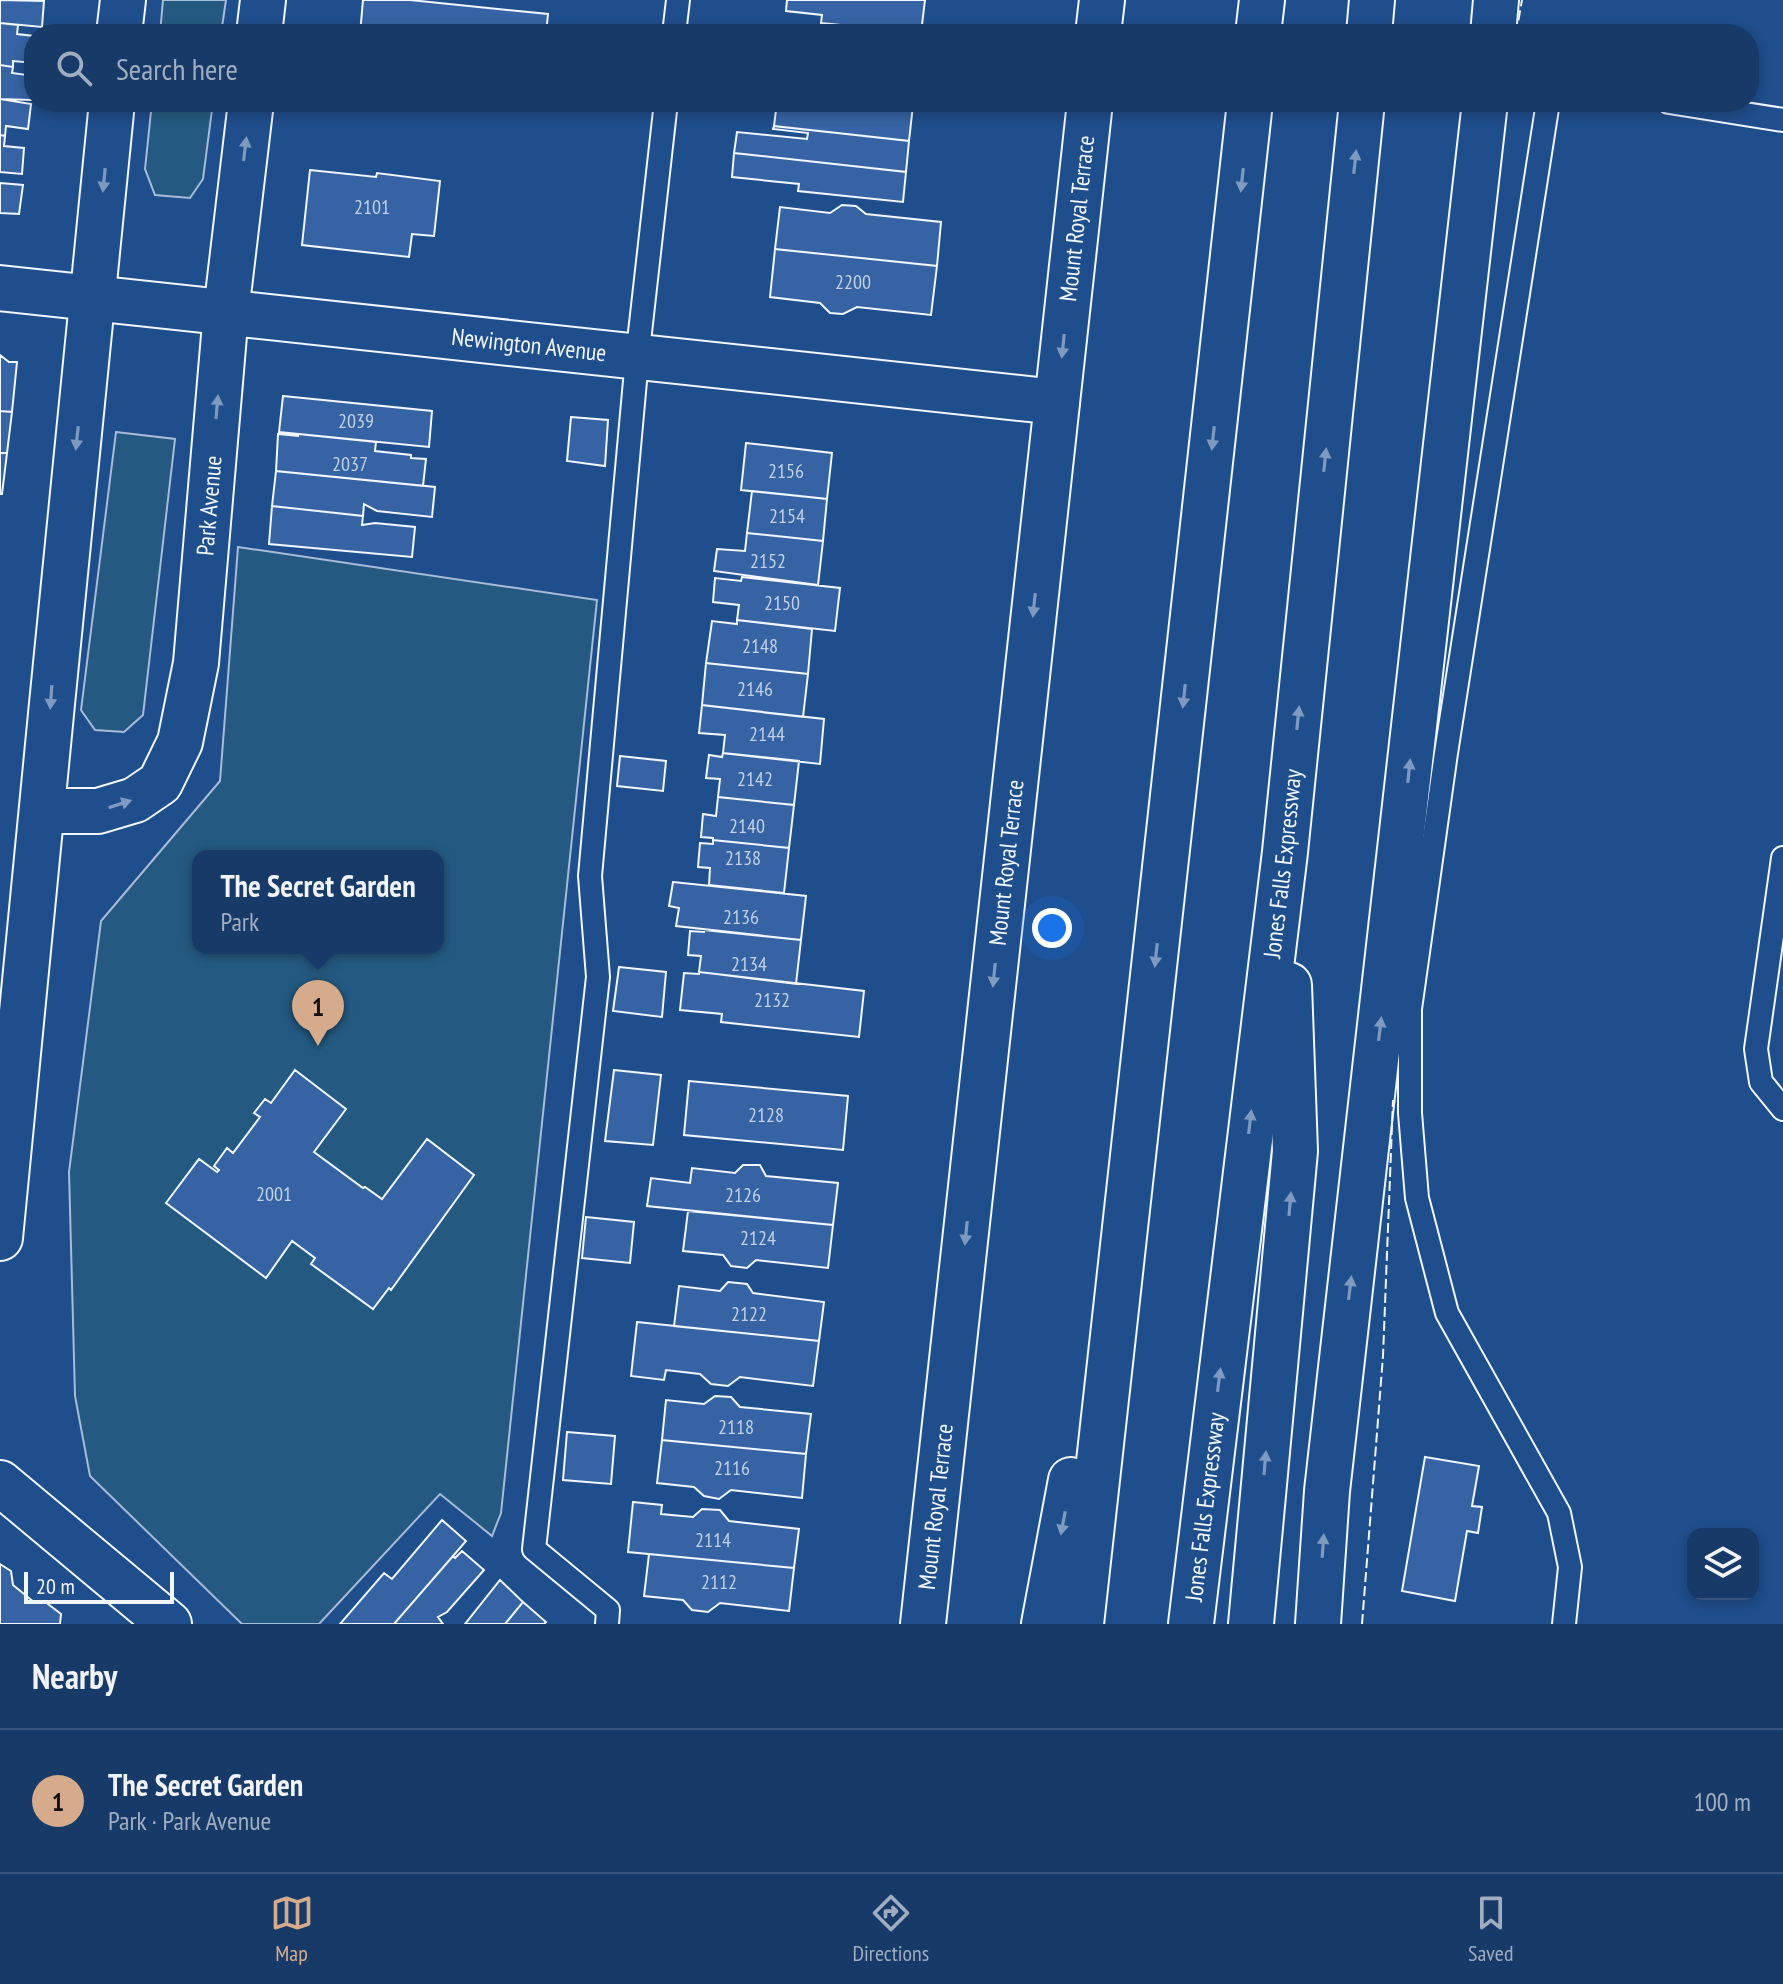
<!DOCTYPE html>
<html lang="en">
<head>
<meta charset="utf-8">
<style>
	body { margin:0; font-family:"PT Sans Narrow",sans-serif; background:#20416f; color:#f1f3f6 }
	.controls { position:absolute; right:24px; bottom:24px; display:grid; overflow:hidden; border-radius:16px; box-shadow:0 4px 12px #0003 }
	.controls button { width:72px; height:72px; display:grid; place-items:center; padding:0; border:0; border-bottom:2px solid #36547d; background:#173a69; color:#f1f3f6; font:40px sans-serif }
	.scale { position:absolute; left:24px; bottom:20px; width:150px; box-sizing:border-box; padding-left:8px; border:4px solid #f2f6ff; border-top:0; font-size:22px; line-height:28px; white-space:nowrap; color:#f2f6ff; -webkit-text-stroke:6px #1f4e8c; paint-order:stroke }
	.you { position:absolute; left:1052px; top:928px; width:28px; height:28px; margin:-20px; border:6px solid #fff; border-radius:50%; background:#1a73e8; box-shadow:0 0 0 12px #1a73e833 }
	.badge { display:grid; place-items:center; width:52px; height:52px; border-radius:50%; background:#d6ab8b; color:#111; font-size:26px; font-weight:700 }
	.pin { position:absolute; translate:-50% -66px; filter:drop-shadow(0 2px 4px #0008) }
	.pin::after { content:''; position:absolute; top:42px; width:28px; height:24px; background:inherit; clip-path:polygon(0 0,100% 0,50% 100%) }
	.popup { position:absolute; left:192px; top:850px; width:252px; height:104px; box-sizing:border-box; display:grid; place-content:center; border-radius:16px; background:#173a69; filter:drop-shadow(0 2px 6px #0005); font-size:26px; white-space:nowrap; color:#9eadc0 }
	.popup b { font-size:30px; color:#f1f3f6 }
	.popup::after { content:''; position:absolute; left:50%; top:100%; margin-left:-16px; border:16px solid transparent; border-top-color:#173a69 }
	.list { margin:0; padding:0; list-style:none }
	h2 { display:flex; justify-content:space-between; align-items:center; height:104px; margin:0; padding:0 32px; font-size:34px }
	h2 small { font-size:26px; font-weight:400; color:#9eadc0 }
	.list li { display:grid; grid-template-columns:52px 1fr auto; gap:24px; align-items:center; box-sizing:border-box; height:144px; padding:0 32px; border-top:2px solid #36547d }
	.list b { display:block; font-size:30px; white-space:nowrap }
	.list p { margin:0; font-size:26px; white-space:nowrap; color:#9eadc0 }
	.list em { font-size:26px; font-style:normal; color:#9eadc0 }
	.icon { flex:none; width:44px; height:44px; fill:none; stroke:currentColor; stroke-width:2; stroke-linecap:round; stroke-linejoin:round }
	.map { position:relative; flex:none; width:1783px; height:1624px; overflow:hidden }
	.search { position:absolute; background:#173a69; box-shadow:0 4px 12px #0003; left:24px; right:24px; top:24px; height:88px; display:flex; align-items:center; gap:20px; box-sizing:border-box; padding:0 28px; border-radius:32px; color:#9eadc0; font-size:30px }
	.sheet { height:248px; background:#173a69 }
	nav { display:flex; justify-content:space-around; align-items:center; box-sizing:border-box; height:112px; border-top:2px solid #36547d; background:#173a69; font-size:22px; color:#9eadc0 }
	nav a { display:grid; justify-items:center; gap:4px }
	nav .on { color:#d6ab8b }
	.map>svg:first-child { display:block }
	.green { fill:#245a82; stroke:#a8bbd7; stroke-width:2; fill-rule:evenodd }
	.building { fill:#3563a3; stroke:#f2f6ff; stroke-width:2 }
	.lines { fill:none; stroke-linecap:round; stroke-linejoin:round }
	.lane-casing { stroke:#f2f6ff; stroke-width:26 }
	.street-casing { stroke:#f2f6ff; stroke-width:48 }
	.secondary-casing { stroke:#f2f6ff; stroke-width:48 }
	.highway-casing { stroke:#f2f6ff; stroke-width:48 }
	.lane { stroke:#1f4e8c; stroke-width:22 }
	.street { stroke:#1f4e8c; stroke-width:44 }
	.secondary { stroke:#1f4e8c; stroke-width:44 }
	.highway { stroke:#1f4e8c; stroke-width:44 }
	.fence { stroke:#f2f6ff; stroke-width:2; stroke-dasharray:10 4; stroke-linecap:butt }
	.oneway { fill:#7e9ac0 }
	.labels { text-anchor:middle; stroke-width:6; stroke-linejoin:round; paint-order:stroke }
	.number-label { font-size:20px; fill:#c3d1e8 }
	.street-label { font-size:24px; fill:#f2f6ff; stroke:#1f4e8c }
</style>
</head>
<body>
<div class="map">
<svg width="1783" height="1624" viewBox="0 0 1783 1624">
	<rect width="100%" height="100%" fill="#1f4e8c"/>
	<path class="green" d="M 163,0 L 226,0 L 221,34 L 160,34 Z
		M 152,102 L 213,102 L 203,179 L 190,198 L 155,195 L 145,169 Z
		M 116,432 L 175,439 L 143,715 L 124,732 L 95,730 L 81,710 Z
		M 238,547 L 597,600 L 501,1513 L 492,1536 L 440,1494 L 319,1624 L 242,1624 L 90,1476 L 75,1396 L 69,1172 L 101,921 L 220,781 ZM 198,856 L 438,856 L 438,948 L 198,948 Z"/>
	<path class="building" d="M 0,0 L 44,1 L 42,27 L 0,23 Z
		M 363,0 L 410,0 L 548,14 L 546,34 L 360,34 Z
		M 787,0 L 925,0 L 921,33 L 821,23 L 822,15 L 786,11 Z
		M 0,23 L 18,25 L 17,34 L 34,36 L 34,63 L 13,61 L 13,67 L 0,65 Z
		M 821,23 L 921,33 L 784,34 L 785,28 L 821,31 Z
		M 0,65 L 13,67 L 12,73 L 34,76 L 31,100 L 0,99 Z
		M 0,99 L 31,104 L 28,129 L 6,126 L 5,136 L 0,135 Z
		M 777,102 L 887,102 L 913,105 L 909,141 L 774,126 Z
		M 774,126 L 909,141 L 906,172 L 734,153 L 737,132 L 807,139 L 808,133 L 773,129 Z
		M 0,135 L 5,136 L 4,146 L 24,148 L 22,174 L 0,172 Z
		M 734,153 L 906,172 L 903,202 L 798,191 L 799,184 L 732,177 Z
		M 310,170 L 376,177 L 377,173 L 440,181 L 434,236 L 412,234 L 409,257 L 302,245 Z
		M 0,183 L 23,185 L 19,214 L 0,213 Z
		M 842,205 L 856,206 L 866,214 L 941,222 L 937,266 L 775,249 L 780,207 L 830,213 Z
		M 775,249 L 937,266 L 931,315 L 857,307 L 843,314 L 830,313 L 820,303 L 770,297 Z
		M 0,355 L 9,362 L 17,362 L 12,412 L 0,411 Z
		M 283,396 L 432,411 L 429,447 L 279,432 Z
		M 0,411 L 12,412 L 7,453 L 0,453 Z
		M 571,417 L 608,420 L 605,466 L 567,461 Z
		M 278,434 L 298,436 L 298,434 L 376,442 L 375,451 L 411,455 L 411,458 L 426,459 L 423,486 L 276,471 Z
		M 746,443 L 832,453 L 827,499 L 741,490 Z
		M 0,453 L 7,453 L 2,494 L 0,494 Z
		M 276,471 L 435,487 L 432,517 L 377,511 L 364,504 L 363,516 L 272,506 Z
		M 752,491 L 827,499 L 823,541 L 747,533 Z
		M 272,506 L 363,516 L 362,525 L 375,523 L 415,527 L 412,557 L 269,544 Z
		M 747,533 L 823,541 L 818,585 L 714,571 L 717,549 L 745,551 Z
		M 742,577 L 840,588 L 835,631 L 737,620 L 739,605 L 713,602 L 715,578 L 741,581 Z
		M 737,620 L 812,629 L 808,674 L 706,663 L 712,621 L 737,624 Z
		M 706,663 L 808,674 L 803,717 L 702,705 Z
		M 702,705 L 824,719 L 820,764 L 723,753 L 725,735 L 699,733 Z
		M 723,753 L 799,761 L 794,805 L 718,797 L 720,779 L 706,778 L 709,755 L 722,757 Z
		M 620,756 L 666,761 L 663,791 L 617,786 Z
		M 718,797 L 794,805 L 789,848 L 713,840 L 713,838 L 701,837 L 703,814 L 716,816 Z
		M 713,840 L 789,848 L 784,893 L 709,885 L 710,868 L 698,867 L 700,843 L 713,844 Z
		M 673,882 L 806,896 L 801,940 L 676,926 L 679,908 L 669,906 Z
		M 704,930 L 801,940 L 796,984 L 699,972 L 701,956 L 688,955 L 690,931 L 704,932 Z
		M 619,967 L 666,972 L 662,1017 L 613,1011 Z
		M 699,972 L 864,991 L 859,1037 L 721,1022 L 722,1014 L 680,1010 L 684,973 L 699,974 Z
		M 295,1070 L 346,1109 L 314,1152 L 363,1188 L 365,1187 L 382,1199 L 427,1139 L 474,1175 L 391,1290 L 389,1288 L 373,1309 L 311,1264 L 315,1258 L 292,1241 L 266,1278 L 166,1203 L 199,1159 L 217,1172 L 219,1170 L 214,1166 L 227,1148 L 233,1153 L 260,1117 L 254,1113 L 265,1099 L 271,1103 Z
		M 614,1070 L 661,1075 L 653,1145 L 605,1141 Z
		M 689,1081 L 848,1096 L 843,1150 L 684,1135 Z
		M 743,1165 L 760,1165 L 766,1176 L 838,1183 L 833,1225 L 647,1206 L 651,1178 L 690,1183 L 692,1168 L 735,1173 Z
		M 688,1211 L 833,1225 L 828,1268 L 756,1260 L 747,1268 L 731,1266 L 723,1255 L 683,1251 Z
		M 586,1217 L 634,1222 L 630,1263 L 582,1258 Z
		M 728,1282 L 747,1284 L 753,1293 L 824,1302 L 819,1341 L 674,1326 L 679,1286 L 720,1291 Z
		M 637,1322 L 819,1341 L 813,1386 L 740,1377 L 728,1386 L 711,1384 L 700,1374 L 666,1370 L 664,1380 L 631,1376 Z
		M 715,1396 L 731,1397 L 740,1407 L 811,1414 L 806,1454 L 662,1440 L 666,1400 L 704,1404 Z
		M 567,1432 L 615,1436 L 611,1484 L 563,1480 Z
		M 662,1440 L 806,1454 L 802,1498 L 731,1490 L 719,1499 L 704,1496 L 694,1487 L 657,1483 Z
		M 1425,1457 L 1479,1466 L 1472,1506 L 1482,1507 L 1478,1533 L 1467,1531 L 1455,1601 L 1402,1591 Z
		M 633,1502 L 662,1505 L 661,1514 L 693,1517 L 702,1509 L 720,1510 L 729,1521 L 799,1529 L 794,1568 L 628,1552 Z
		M 442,1520 L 466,1541 L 394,1624 L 340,1624 L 384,1573 L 392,1579 Z
		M 462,1551 L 484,1570 L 447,1612 L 438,1617 L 443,1624 L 394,1624 L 453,1556 L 455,1558 Z
		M 649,1554 L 794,1568 L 789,1611 L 720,1603 L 708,1612 L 692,1610 L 683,1600 L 644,1596 Z
		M 0,1564 L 11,1571 L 13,1585 L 35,1603 L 44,1601 L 61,1614 L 60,1624 L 0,1624 Z
		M 500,1580 L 523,1602 L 505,1624 L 465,1624 Z
		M 523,1602 L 546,1622 L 544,1624 L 505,1624 Z"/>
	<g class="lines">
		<g class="lane-casing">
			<path id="lane" d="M 674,34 L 678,0
				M 1548,102 L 1446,753 L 1410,1009 L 1410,1113 L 1417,1198 L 1447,1313 L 1559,1513 L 1570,1567 L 1564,1624
				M 1669,102 L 1783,120
				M 1783,858 L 1756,1049 L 1761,1082 L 1783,1109
				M 607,1624 L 608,1610 L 534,1549 L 598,977 L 590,876 L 637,359 L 666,102"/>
		</g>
		<g class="street-casing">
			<g id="street">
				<path id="s1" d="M 0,288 L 1057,402"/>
				<path d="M 0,1483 L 169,1624"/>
			</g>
		</g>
		<g class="secondary-casing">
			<g id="secondary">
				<path d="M 119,34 L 123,0"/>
				<path d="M 259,34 L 263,0"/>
				<path d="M 1098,34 L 1102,0"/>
				<path id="s2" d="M 43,811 L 98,811 L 135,800 L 160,783 L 180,742 L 196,663 L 226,312 L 251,102"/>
				<path d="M 0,1238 C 38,859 72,481 112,102"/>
				<path id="s3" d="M 923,1624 L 1090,102"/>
			</g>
		</g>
		<g class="highway-casing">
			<g id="highway">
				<path d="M 1258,34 L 1262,0"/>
				<path d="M 1369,34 L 1372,0"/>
				<path d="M 1493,34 L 1496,0"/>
				<path d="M 1044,1624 L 1071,1480"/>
				<path d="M 1081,1624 L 1250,102"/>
				<path id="s4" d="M 1191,1624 L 1285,852 L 1362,102"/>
				<path d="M 1251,1624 L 1295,1151 L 1289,985"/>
				<path d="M 1318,1624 L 1327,1491 L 1485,102"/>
			</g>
		</g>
		<use href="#lane" class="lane"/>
		<use href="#street" class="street"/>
		<use href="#secondary" class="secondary"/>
		<use href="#highway" class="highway"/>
		<path class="fence" d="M 1516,34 L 1522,0
			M 1362,1624 L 1383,1356 L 1393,1100"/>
	</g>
	<defs><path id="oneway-solid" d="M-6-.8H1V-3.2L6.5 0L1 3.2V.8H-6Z" transform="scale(2)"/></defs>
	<g class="oneway">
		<use href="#oneway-solid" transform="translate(245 149) rotate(-83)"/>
		<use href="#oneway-solid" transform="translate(1355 162) rotate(-84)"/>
		<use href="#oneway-solid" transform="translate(104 180) rotate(96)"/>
		<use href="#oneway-solid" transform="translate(1242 180) rotate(96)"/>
		<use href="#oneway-solid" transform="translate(1063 346) rotate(96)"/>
		<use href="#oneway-solid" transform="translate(217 407) rotate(-85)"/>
		<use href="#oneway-solid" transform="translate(77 438) rotate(96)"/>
		<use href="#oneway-solid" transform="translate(1213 438) rotate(96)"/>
		<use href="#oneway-solid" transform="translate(1325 460) rotate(-84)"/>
		<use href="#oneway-solid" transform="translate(1034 605) rotate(96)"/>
		<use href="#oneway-solid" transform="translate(1184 696) rotate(96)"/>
		<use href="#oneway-solid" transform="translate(51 697) rotate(94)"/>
		<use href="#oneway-solid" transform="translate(1298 718) rotate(-84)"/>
		<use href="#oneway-solid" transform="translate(1409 771) rotate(-84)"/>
		<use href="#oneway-solid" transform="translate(120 804) rotate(-18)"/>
		<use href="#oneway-solid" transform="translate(1156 955) rotate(96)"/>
		<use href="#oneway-solid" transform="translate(994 975) rotate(96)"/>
		<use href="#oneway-solid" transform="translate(1380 1029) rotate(-83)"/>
		<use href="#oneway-solid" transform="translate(1250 1122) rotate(-83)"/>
		<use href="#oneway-solid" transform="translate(1290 1204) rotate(-85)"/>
		<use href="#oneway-solid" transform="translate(966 1233) rotate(96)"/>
		<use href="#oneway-solid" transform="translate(1350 1288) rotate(-83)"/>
		<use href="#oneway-solid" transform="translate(1219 1380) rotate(-83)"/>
		<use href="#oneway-solid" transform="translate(1265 1463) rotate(-85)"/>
		<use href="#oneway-solid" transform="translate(1063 1523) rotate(101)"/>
		<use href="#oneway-solid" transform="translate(1323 1546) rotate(-86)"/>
	</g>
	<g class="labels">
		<g class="number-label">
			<text x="372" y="214">2101</text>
			<text x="853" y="289">2200</text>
			<text x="356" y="428">2039</text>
			<text x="350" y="471">2037</text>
			<text x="786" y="478">2156</text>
			<text x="787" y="523">2154</text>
			<text x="768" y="568">2152</text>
			<text x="782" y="610">2150</text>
			<text x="760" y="653">2148</text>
			<text x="755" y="696">2146</text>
			<text x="767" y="741">2144</text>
			<text x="755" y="786">2142</text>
			<text x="747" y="833">2140</text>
			<text x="743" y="865">2138</text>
			<text x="741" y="924">2136</text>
			<text x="749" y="971">2134</text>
			<text x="772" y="1007">2132</text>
			<text x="766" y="1122">2128</text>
			<text x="274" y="1201">2001</text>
			<text x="743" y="1202">2126</text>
			<text x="758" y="1245">2124</text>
			<text x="749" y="1321">2122</text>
			<text x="736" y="1434">2118</text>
			<text x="732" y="1475">2116</text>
			<text x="713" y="1547">2114</text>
			<text x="719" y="1589">2112</text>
		</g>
		<g class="street-label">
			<text dy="8" stroke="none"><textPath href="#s3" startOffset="1414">Mount Royal Terrace</textPath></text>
			<text dy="8" stroke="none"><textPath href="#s1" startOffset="532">Newington Avenue</textPath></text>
			<text dy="8" stroke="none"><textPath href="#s2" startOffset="408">Park Avenue</textPath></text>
			<text dy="8" stroke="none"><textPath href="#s3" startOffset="766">Mount Royal Terrace</textPath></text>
			<text dy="8" stroke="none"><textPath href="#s4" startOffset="766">Jones Falls Expressway</textPath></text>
			<text dy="8" stroke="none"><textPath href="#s3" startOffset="118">Mount Royal Terrace</textPath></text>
			<text dy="8" stroke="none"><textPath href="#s4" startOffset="118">Jones Falls Expressway</textPath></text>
		</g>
	</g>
</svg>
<div class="controls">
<button><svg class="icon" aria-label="layers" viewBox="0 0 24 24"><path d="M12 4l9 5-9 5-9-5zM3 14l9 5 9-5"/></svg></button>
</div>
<div class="scale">20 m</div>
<div class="you"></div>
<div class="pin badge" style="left:318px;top:1046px">1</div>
<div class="popup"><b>The Secret Garden</b>Park</div>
<div class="search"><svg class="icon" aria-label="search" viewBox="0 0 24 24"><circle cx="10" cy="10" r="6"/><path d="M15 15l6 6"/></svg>Search here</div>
</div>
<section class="sheet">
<h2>Nearby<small></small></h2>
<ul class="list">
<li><span class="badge">1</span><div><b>The Secret Garden</b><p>Park · Park Avenue</p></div><em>100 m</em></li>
</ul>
</section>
<nav>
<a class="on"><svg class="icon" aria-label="map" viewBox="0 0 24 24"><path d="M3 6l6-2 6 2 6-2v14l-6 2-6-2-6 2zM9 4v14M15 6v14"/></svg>Map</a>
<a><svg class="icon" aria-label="directions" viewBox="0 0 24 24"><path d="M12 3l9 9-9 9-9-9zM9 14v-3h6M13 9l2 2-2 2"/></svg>Directions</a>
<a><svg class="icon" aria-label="saved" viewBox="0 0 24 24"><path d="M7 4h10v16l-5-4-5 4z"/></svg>Saved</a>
</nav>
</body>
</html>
